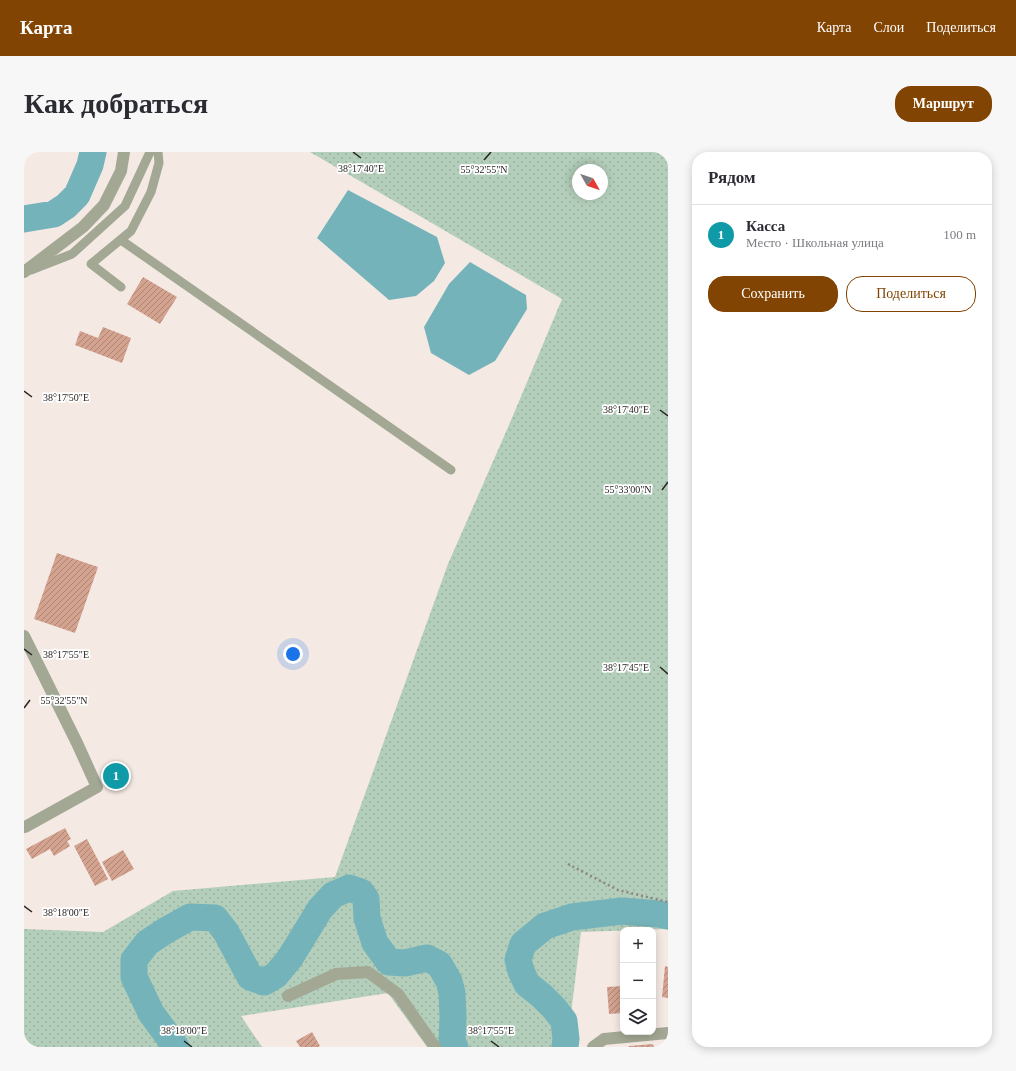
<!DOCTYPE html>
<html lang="ru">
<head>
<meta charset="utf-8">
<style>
	body { margin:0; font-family:"Times New Roman",serif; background:#f7f7f7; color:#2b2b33 }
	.controls { position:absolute; right:12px; bottom:12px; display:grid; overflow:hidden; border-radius:8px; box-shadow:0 2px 10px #0003 }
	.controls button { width:36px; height:36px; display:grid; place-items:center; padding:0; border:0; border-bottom:1px solid #e1e1e2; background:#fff; color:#2b2b33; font:20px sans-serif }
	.compass { position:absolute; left:548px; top:12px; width:36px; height:36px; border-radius:50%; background:#fff; box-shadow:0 2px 10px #0003; rotate:130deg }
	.you { position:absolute; left:269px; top:502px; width:14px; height:14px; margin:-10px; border:3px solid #fff; border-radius:50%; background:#1a73e8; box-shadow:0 0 0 6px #1a73e833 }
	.badge { display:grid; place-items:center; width:26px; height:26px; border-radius:50%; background:#824402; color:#fff; font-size:13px; font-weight:700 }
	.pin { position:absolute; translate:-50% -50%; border:2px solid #fff; box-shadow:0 1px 4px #0006 }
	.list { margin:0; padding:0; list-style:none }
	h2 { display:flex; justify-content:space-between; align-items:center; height:52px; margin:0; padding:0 16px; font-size:17px }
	h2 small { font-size:13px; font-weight:400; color:#7c7c81 }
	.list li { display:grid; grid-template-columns:26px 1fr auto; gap:12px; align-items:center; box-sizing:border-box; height:60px; padding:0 16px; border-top:1px solid #e1e1e2 }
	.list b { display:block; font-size:15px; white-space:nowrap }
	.list p { margin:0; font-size:13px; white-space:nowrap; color:#7c7c81 }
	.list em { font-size:13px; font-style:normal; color:#7c7c81 }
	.actions { display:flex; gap:8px; padding:12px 16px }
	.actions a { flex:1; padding:9px 0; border:1px solid #824402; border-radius:16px; text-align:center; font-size:14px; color:#824402 }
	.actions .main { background:#824402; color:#fff }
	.icon { flex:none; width:22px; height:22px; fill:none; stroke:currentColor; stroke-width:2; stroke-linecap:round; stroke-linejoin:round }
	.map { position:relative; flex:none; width:644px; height:895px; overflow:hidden; border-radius:16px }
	header { display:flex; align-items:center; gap:24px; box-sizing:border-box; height:56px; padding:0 20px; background:#824402; color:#fff }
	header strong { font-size:19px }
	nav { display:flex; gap:22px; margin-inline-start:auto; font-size:14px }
	.intro { display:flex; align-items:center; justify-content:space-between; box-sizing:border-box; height:96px; padding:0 24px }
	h1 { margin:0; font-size:28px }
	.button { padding:10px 18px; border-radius:16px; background:#824402; color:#fff; font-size:14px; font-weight:700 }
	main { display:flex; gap:24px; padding:0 24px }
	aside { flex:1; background:#fff; border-radius:16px; box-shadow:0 2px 10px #0003 }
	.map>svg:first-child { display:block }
	.grass { fill:url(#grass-dots); fill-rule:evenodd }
	.water { fill:#75b3ba }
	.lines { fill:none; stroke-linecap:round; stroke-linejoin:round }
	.river { stroke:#75b3ba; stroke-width:27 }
	.building { fill:url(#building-hatch) }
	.path { stroke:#8d8582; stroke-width:2.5; stroke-dasharray:2 3; stroke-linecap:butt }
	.service { stroke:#a3a894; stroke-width:9 }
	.minor { stroke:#a3a894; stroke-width:12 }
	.ticks { fill:none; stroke:#272321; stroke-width:1.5 }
	.ticks-label { font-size:10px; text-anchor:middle; fill:#272321; stroke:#fff; stroke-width:3.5; stroke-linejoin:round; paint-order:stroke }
</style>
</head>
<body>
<header>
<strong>Карта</strong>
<nav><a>Карта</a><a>Слои</a><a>Поделиться</a></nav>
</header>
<div class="intro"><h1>Как добраться</h1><a class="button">Маршрут</a></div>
<main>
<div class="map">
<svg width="644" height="895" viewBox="0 0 644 895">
	<defs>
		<pattern id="grass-dots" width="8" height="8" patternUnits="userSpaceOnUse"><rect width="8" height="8" fill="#b3ceba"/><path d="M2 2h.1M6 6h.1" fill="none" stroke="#9ab1a0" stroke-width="1.8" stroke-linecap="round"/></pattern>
		<pattern id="building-hatch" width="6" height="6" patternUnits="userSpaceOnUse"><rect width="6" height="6" fill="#d4a390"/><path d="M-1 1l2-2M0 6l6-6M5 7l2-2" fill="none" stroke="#ac8475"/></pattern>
	</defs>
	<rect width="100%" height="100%" fill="#f5e9e4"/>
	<path class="grass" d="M 286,0 L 644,0 L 644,778 L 642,777 L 557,780 L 543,895 L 403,895 L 364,841 L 217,864 L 238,895 L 0,895 L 0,777 L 79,780 L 149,739 L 311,725 L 424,412 L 485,273 L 538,147 ZM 554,18 L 578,18 L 578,42 L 554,42 Z"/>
	<path class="water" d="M 324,38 L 413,85 L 421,111 L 410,129 L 392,144 L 365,148 L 293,86 Z
		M 446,110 L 502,143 L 503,157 L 471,209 L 445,223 L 407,201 L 400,175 L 425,132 Z"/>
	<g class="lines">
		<path class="river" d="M 0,67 L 30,62 L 42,54 L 53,43 L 66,13 L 69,0
			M 152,895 L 127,861 L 110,825 L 110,808 L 123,791 L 141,779 L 166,765 L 191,766 L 202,780 L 226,825 L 240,830 L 252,823 L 266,806 L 296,757 L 309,743 L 325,736 L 337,740 L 342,747 L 343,766 L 351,791 L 365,810 L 381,811 L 403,806 L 415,812 L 425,829 L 428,841 L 429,865 L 428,890 L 431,895
			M 541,895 L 542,887 L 540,869 L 530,856 L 518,844 L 503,832 L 497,819 L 494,808 L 499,792 L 521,774 L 548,765 L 598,759 L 635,762 L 644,764"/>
	</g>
	<path class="building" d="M 119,125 L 153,145 L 136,172 L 103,152 Z
		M 79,175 L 107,186 L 98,211 L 51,193 L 56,179 L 74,186 Z
		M 33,401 L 74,415 L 51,481 L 10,467 Z
		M 81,614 L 100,616 L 97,632 L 90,634 Z
		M 41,676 L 47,687 L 43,689 L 46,694 L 30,704 L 26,697 L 8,707 L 2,697 Z
		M 63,687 L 84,727 L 71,734 L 50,694 Z
		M 99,698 L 110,717 L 88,729 L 78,710 Z
		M 641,814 L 644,815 L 644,846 L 638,845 Z
		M 599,834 L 599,861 L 585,862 L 583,835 Z
		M 288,880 L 296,894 L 294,895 L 276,895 L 272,889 Z
		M 629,892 L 630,895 L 605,895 L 605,894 Z"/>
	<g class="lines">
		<path class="path" d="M 544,712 L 594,738 L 644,750"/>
		<path class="service" d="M 97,88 L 427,318
			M 7,118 L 48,102 L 101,54 L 126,0
			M 97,135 L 67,112 L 107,79 L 127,40 L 135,11 L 134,0"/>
		<path class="minor" d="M 0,120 L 59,75 L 80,53 L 97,19 L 100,0
			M 0,484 L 53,591 L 73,635 L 1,675
			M 264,844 L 312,822 L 344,820 L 374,842 L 411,895
			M 569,895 L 580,887 L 644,881"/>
	</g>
	<path class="ticks" d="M 329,0 L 337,6M 460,8 L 467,0M 0,239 L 8,245M 636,258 L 644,264M 638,338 L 644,330M 0,497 L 8,503M 636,515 L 644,522M 0,556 L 6,548M 0,754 L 8,760M 160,889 L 168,895M 467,889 L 475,895"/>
	<g class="ticks-label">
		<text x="337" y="20">38°17'40"E</text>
		<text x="460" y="21">55°32'55"N</text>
		<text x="42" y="249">38°17'50"E</text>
		<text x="602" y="261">38°17'40"E</text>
		<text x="604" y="341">55°33'00"N</text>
		<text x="42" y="506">38°17'55"E</text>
		<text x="602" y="519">38°17'45"E</text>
		<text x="40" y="552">55°32'55"N</text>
		<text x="42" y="764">38°18'00"E</text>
		<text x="160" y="882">38°18'00"E</text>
		<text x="467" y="882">38°17'55"E</text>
	</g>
</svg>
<div class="controls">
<button>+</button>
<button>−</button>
<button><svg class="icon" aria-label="layers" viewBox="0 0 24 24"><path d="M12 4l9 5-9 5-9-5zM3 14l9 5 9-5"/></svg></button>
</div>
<svg class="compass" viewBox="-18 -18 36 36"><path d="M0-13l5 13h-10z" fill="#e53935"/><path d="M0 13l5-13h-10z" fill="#7c7c81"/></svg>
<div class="you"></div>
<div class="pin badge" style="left:92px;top:624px;background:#0f9aa8">1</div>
</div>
<aside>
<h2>Рядом<small></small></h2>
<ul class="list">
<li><span class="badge" style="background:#0f9aa8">1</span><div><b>Касса</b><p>Место · Школьная улица</p></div><em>100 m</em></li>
</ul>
<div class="actions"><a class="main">Сохранить</a><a>Поделиться</a></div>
</aside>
</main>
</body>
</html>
